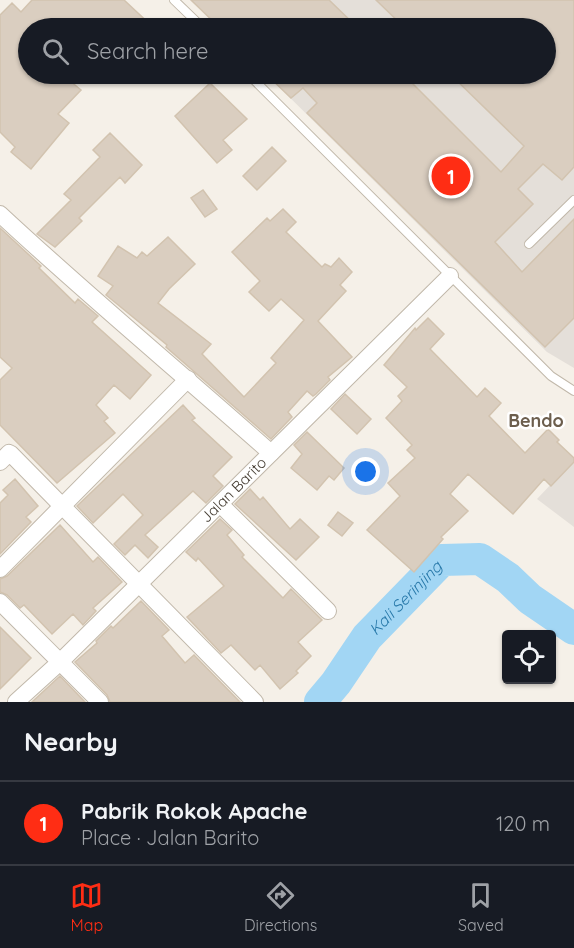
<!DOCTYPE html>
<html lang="en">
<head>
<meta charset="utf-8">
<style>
	body { margin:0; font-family:Quicksand,sans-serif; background:#20242c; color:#f1f3f6 }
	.controls { position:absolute; right:18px; bottom:18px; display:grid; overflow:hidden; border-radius:6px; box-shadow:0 2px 4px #0004 }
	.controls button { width:54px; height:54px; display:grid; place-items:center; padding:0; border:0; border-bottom:2px solid #363941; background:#171b24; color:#f1f3f6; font:30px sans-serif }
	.you { position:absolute; left:366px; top:472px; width:21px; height:21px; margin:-15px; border:4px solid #fff; border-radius:50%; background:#1a73e8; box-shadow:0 0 0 9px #1a73e833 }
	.badge { display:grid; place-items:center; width:39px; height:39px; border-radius:50%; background:#ff2d14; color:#fff; font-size:20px; font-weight:700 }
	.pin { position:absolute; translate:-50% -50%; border:3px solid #fff; box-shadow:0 2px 6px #0006 }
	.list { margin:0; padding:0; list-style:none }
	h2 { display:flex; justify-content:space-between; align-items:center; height:78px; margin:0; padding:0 24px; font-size:26px }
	h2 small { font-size:20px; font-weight:400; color:#9ea1a6 }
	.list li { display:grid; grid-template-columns:39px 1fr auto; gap:18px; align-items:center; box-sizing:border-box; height:84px; padding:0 24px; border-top:2px solid #363941 }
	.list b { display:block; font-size:22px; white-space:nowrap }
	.list p { margin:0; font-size:20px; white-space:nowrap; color:#9ea1a6 }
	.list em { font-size:20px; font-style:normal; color:#9ea1a6 }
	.icon { flex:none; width:33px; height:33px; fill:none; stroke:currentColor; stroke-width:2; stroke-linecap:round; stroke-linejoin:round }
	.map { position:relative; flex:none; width:574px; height:702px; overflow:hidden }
	.search { position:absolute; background:#171b24; box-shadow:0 2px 4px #0004; left:18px; right:18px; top:18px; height:66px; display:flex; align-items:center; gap:15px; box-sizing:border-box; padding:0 21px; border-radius:33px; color:#9ea1a6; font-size:22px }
	.sheet { height:162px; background:#171b24 }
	nav { display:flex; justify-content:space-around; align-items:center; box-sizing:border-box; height:84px; border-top:2px solid #363941; background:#171b24; font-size:16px; color:#9ea1a6 }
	nav a { display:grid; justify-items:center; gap:3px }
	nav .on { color:#ff2d14 }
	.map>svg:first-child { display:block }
	.industrial { fill:#e4dfd9 }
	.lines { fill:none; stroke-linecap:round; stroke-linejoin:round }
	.river { stroke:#a2d6f4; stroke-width:32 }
	.building { fill:#dacec0; stroke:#d2c3af; stroke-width:1.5 }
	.service-casing { stroke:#c1b8aa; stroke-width:10 }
	.minor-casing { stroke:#c1b8aa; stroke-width:18 }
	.service { stroke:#fff; stroke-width:8 }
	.minor { stroke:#fff; stroke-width:16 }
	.labels { text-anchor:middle; stroke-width:5; stroke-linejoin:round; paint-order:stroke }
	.street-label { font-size:15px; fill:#484036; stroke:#fff }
	.water-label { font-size:16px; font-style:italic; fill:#2778a9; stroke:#fff }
	.quarter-label { font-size:18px; font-weight:bold; fill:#6c5e4d; stroke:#fff }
</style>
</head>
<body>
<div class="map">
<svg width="574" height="702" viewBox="0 0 574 702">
	<rect width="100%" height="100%" fill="#f5f0e8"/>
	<path class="industrial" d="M 192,0 L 574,0 L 574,368 L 547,352 L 266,74 L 546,74 L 546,28 L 221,28 Z
		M 574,460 L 574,527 L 537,499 Z"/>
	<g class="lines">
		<path class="river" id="s1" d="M 320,702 L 336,683 L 367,637 L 442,560 L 480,559 L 508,578 L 530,599 L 574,629"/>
	</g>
	<path class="building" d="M 32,0 L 124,0 L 154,28 L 28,28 L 28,74 L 75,74 L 69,80 L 81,90 L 58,114 L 69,123 L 31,169 L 11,152 L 15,147 L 0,132 L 0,15 L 12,3 L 21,12 Z
		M 191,0 L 329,0 L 358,28 L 220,28 Z
		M 376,0 L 574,0 L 574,167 L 562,180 L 543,164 L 518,189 L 533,204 L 495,242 L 522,272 L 574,219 L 574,318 L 545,347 L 307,113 L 317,103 L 303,88 L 291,98 L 266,74 L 403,74 L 501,172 L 524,146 L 450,74 L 546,74 L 546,28 L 405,28 Z
		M 210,83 L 247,119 L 223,140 L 232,150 L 217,163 L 175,116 Z
		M 110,133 L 142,165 L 125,183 L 120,177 L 79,218 L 82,221 L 55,247 L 37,234 L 71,200 L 64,194 L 100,157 L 93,150 Z
		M 272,147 L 286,161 L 257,190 L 243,176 Z
		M 203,190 L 217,209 L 205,217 L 191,198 Z
		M 283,209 L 296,222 L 286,232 L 322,267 L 325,264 L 331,267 L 339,258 L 352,272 L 340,285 L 346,291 L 318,321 L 352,357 L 328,377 L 330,380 L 316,394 L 313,396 L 307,391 L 288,412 L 292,417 L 271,439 L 166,347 L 167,345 L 106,295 L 113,286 L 98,276 L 118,246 L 137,258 L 142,252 L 147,256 L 168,237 L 195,264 L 169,289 L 158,303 L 211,344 L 202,354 L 244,397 L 276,363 L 271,358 L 304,320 L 281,299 L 269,311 L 249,292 L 260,281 L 232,252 L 267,218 L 270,221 Z
		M 0,228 L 41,266 L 39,268 L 75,303 L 78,299 L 98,316 L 92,322 L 151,375 L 130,399 L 114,385 L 96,405 L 108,418 L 104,421 L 115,433 L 57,483 L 0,425 L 0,380 L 12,368 L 0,357 Z
		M 428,318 L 444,334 L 430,349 L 477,397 L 485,388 L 501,403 L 489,416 L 525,453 L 548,429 L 559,440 L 557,442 L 574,458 L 574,462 L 551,486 L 544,479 L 513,514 L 468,474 L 450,494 L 468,511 L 441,537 L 443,539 L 414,572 L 367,530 L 400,496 L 388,483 L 415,458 L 407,450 L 412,445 L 386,418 L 402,401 L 398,396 L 407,387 L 384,365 L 415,328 L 416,330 Z
		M 345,394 L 371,419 L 357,434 L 331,409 Z
		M 183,405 L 195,418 L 192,420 L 232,457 L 213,476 L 223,486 L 206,503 L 193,491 L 145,535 L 158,547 L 148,558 L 135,545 L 125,555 L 114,544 L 143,515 L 123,494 L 93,523 L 77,506 Z
		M 307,432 L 344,468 L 334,480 L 329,476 L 317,490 L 291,468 L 302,454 L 294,445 Z
		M 15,479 L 38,506 L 26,517 L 31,522 L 0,554 L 0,503 L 8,495 L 3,490 Z
		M 250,489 L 260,500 L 263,497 L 290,529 L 300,519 L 319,537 L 296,560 L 235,504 Z
		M 338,512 L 353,523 L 342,536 L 328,525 Z
		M 220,519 L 232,530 L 227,535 L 244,555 L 242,557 L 283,598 L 291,589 L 322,620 L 298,642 L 311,656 L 296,671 L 298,673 L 280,689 L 260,665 L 255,670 L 231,645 L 221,653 L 187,617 L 224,586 L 198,558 L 196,561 L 186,552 Z
		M 60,525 L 93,562 L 98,557 L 122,582 L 93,608 L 96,611 L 83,625 L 73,614 L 52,634 L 24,605 L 20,608 L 7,595 L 0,592 L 0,579 L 7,576 Z
		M 141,601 L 169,630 L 162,636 L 185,663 L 194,655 L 240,702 L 110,702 L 107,695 L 75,662 L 97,643 L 96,641 L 111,626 L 113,628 Z
		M 0,627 L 31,658 L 0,689 Z
		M 60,676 L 85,702 L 32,702 Z"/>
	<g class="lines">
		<g class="service-casing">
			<path id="service" d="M 174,0 L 203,28
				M 248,74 L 551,376 L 574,391
				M 529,244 L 574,200"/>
		</g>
		<g class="minor-casing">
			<g id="minor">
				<path d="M 0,214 C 88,296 181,373 271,453"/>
				<path d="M 0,462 L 9,453 L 11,454 L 255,702"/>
				<path d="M 220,504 L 328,611"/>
				<path d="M 0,569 L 188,379"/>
				<path d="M 0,602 L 100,702"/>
				<path id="s2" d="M 16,702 L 60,662 L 450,276"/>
			</g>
		</g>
		<use href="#service" class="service"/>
		<use href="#minor" class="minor"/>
	</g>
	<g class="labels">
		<g class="street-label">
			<text dy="5" stroke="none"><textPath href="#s2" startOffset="304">Jalan Barito</textPath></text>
		</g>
		<g class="water-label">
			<text dy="6" stroke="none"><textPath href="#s1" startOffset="135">Kali Serinjing</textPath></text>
		</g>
		<g class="quarter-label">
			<text x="536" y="427">Bendo</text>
		</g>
	</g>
</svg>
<div class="controls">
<button><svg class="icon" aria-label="locate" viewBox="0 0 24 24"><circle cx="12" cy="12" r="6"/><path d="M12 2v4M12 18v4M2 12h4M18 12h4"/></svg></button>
</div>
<div class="you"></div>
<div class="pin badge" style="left:451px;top:176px">1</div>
<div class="search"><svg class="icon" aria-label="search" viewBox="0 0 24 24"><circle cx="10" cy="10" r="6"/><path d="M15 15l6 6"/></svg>Search here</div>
</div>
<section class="sheet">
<h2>Nearby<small></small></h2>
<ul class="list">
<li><span class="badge">1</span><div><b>Pabrik Rokok Apache</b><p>Place · Jalan Barito</p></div><em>120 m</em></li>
</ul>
</section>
<nav>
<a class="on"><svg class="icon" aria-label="map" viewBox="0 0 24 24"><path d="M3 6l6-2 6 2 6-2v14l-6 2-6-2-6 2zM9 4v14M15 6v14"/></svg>Map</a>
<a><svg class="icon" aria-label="directions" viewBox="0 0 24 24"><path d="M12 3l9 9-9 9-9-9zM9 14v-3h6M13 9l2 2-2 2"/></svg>Directions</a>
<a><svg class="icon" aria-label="saved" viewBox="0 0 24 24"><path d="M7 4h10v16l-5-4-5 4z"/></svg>Saved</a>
</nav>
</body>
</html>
